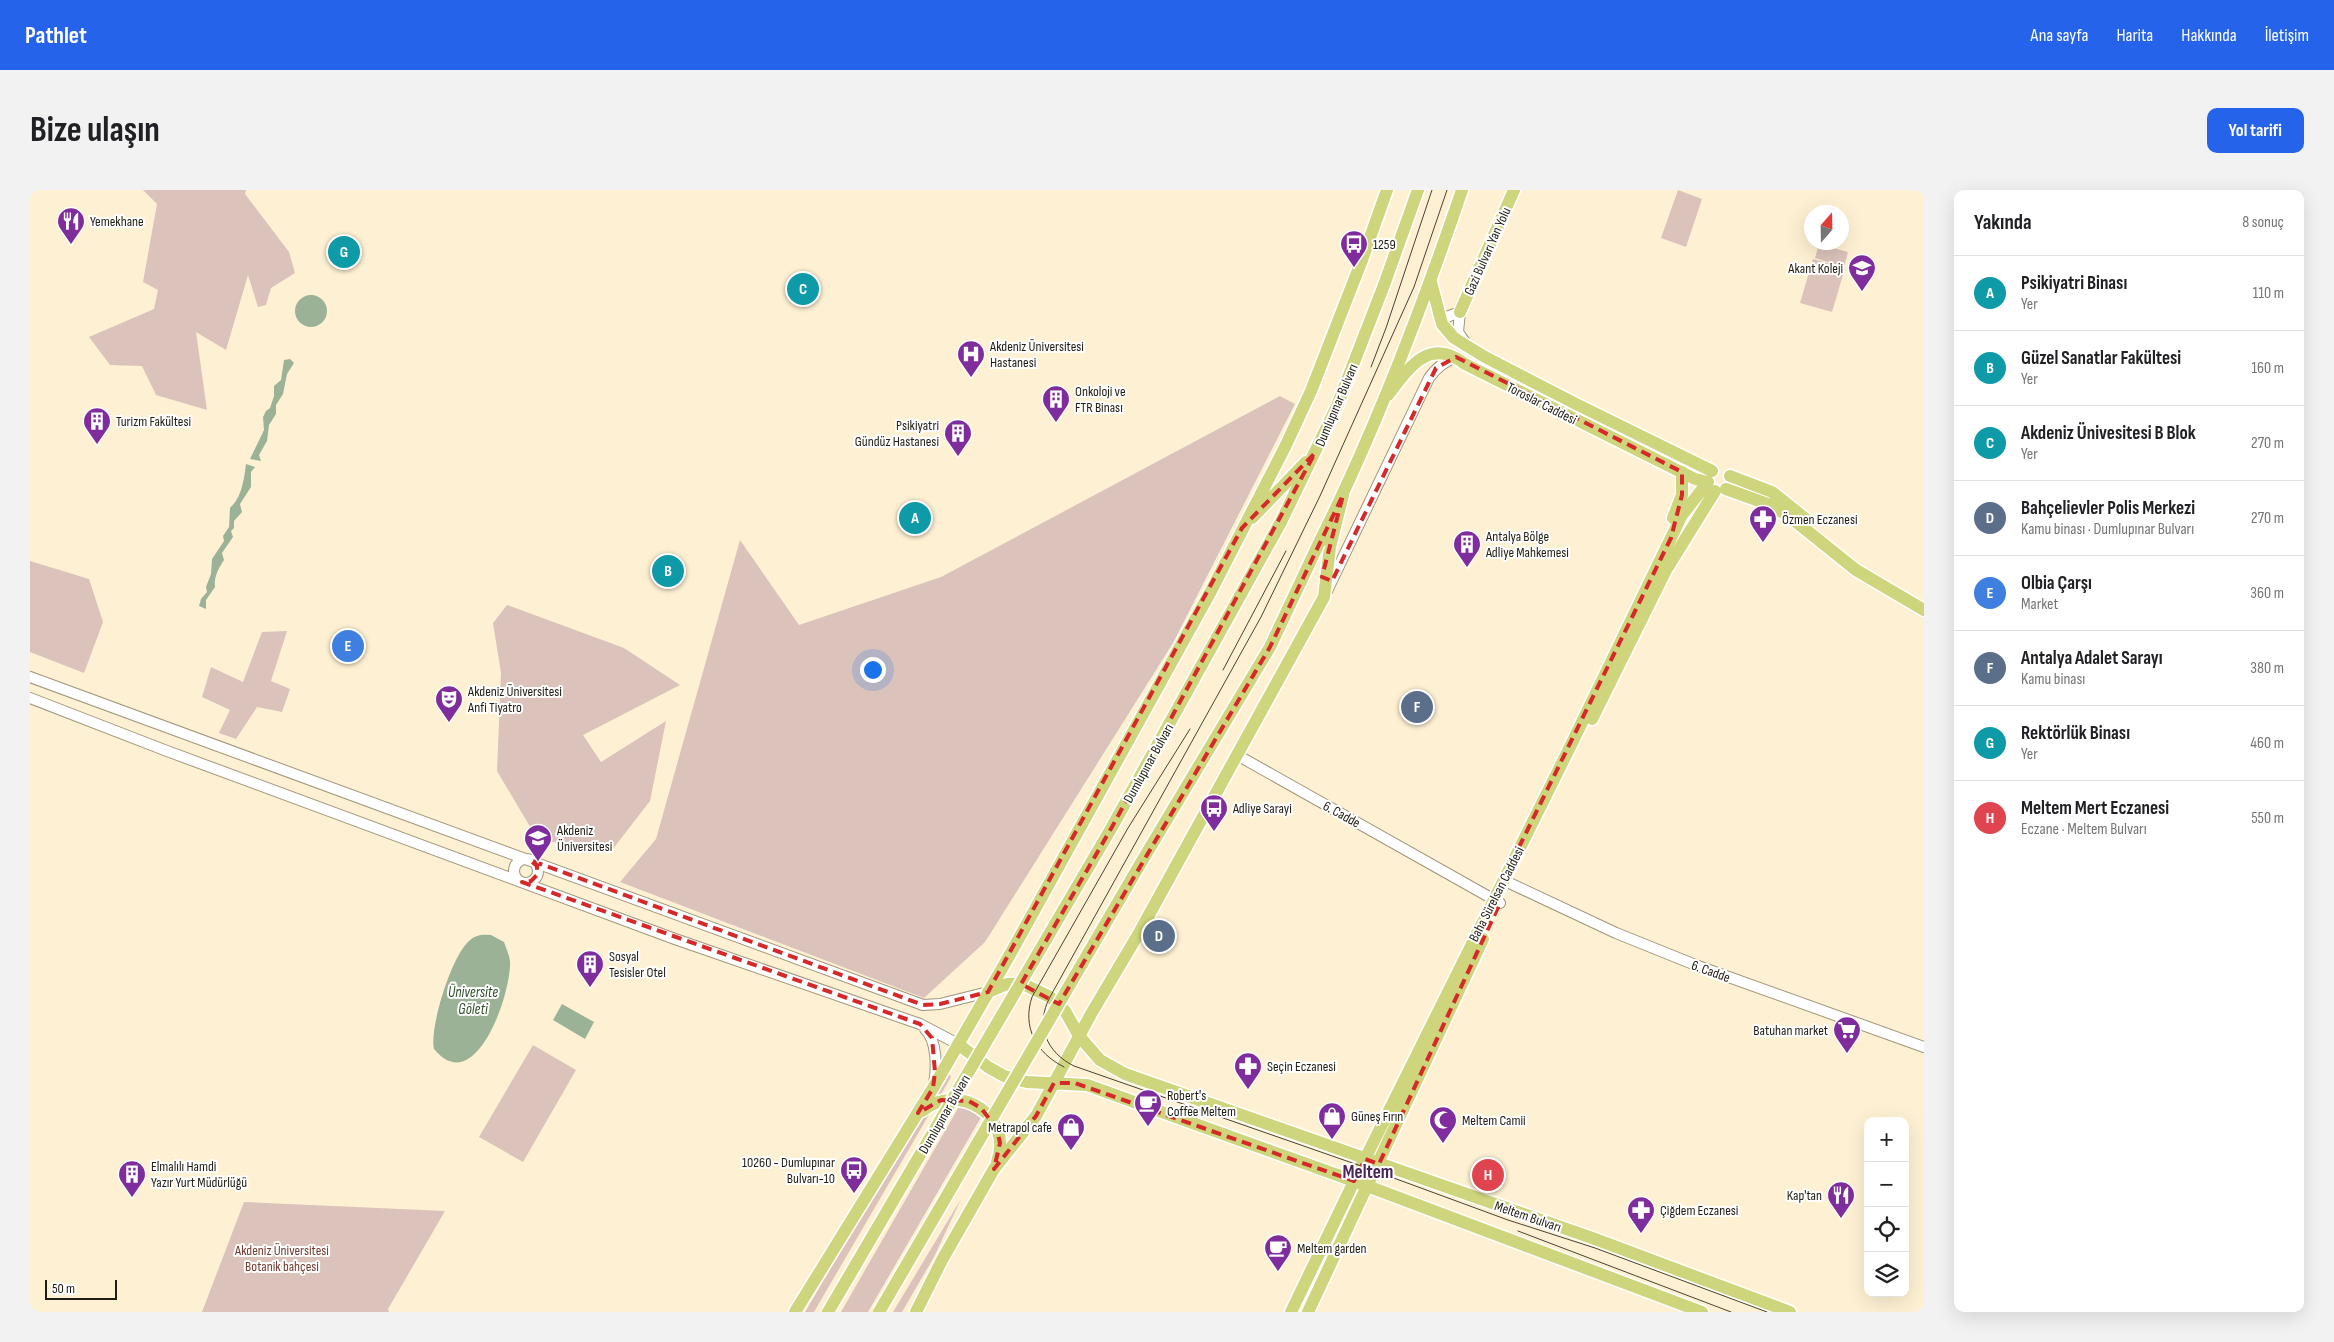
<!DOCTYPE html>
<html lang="tr">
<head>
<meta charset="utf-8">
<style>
	body { margin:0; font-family:"Sofia Sans Condensed",sans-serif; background:#f2f2f2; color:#202124 }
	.controls { position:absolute; right:15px; bottom:15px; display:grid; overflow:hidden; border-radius:10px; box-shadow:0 5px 20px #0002 }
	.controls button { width:45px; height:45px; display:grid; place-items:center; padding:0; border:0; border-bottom:1px solid #e0e0e0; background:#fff; color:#202124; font:25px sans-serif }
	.compass { position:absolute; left:1774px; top:15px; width:45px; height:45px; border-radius:50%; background:#fff; box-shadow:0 5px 20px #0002; rotate:20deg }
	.scale { position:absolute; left:15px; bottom:12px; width:72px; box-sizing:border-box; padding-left:5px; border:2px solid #201c11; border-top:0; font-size:14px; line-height:18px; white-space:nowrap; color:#201c11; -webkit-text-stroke:4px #fff; paint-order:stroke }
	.you { position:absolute; left:842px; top:479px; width:18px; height:18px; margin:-12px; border:4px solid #fff; border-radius:50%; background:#1a73e8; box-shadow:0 0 0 8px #1a73e833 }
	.badge { display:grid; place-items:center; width:32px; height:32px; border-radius:50%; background:#2563eb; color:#fff; font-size:16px; font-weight:700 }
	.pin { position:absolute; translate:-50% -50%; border:2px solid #fff; box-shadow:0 1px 5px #0006 }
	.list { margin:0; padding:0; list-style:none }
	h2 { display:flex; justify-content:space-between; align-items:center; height:65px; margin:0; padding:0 20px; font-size:21px }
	h2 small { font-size:16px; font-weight:400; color:#757577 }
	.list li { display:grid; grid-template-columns:32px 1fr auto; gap:15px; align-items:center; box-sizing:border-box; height:75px; padding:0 20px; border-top:1px solid #e0e0e0 }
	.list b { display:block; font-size:19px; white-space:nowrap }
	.list p { margin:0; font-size:16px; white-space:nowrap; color:#757577 }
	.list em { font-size:16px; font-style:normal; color:#757577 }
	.icon { flex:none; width:28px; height:28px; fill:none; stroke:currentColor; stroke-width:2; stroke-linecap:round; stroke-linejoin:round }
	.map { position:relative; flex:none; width:1894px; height:1122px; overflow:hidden; border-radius:10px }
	header { display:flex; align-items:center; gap:30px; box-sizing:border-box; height:70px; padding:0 25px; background:#2563eb; color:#fff }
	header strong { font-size:24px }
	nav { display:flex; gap:28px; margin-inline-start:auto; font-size:18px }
	.intro { display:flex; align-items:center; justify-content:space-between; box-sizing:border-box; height:120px; padding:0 30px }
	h1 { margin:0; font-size:35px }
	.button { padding:12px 22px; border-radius:10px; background:#2563eb; color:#fff; font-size:18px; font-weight:700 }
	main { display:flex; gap:30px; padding:0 30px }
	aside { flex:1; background:#fff; border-radius:10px; box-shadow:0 5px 20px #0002 }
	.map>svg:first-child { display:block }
	.green { fill:#dbc2bb }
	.water { fill:#9cb297 }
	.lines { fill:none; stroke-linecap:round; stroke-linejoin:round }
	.minor-casing { stroke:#a19579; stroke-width:12 }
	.major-casing { stroke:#fff; stroke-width:15 }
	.minor { stroke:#fff; stroke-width:10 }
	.major { stroke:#ced57c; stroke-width:12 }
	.tram { stroke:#494335; stroke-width:1 }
	.major-bridge-casing { stroke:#fff; stroke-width:15; stroke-linecap:butt }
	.major-bridge { stroke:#ced57c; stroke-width:12 }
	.marked { fill:none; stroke:#d62828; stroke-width:4; stroke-dasharray:10 6; stroke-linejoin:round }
	.labels { text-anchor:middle; stroke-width:4; stroke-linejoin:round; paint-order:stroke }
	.poi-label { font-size:14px; fill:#201c11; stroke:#fff; text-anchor:start }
	.street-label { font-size:14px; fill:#201c11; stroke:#fff }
	.park-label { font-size:14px; fill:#6f3c2f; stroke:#fff }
	.water-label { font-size:15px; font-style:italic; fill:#2b4d25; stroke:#fff }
	.district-label { font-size:19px; font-weight:bold; fill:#4b245b; stroke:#fff }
</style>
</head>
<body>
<header>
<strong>Pathlet</strong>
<nav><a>Ana sayfa</a><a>Harita</a><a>Hakkında</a><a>İletişim</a></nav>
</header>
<div class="intro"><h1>Bize ulaşın</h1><a class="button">Yol tarifi</a></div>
<main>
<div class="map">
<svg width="1894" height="1122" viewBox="0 0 1894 1122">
	<rect width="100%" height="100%" fill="#fef1d3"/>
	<path class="green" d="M 113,0 L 216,0 L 215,4 L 259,62 L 265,83 L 241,98 L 236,115 L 228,117 L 218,85 L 196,160 L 166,142 L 177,220 L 126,205 L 112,176 L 80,175 L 59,147 L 124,119 L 128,100 L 113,92 L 127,14 Z
		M 1648,0 L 1672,9 L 1656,57 L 1631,48 Z
		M 1789,54 L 1818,62 L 1814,77 L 1785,68 Z
		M 1783,69 L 1815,78 L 1802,122 L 1770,113 Z
		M 1250,206 L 1265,214 L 1143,453 L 955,752 L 894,808 L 590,692 L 626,649 L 710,350 L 769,435 L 911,387 Z
		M 0,371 L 59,389 L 73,432 L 54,483 L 0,462 Z
		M 477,415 L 594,458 L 650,495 L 553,545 L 571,572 L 636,531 L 620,611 L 582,660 L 508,650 L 467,581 L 471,483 L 463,433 Z
		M 257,441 L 241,491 L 260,499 L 252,522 L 227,517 L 206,549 L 189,543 L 200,520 L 172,507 L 181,477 L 213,492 L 232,442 Z
		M 503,855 L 546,880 L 493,972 L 449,947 Z
		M 917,881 L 921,887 L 784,1122 L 775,1122 Z
		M 931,913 L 953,924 L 838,1122 L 811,1122 Z
		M 931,1009 L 904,1067 L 872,1122 L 863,1122 Z
		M 214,1012 L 415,1021 L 358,1119 L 359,1122 L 172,1122 Z"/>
	<path class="water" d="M265 121a16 16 0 1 1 32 0a16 16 0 1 1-32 0Z
		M 260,169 L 264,173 L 257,184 L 253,204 L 246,215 L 246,224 L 239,235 L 237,251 L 229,265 L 231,271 L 220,269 L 234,240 L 233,227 L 236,221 L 240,218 L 244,206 L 244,196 L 251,190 L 254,170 Z
		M 216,274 L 225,277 L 221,282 L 221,297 L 210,314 L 212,322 L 204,331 L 204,338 L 201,341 L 203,347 L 192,363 L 194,370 C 188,379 184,387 185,397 L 176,410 L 176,419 L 169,416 L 171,409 L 177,402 L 176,397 L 181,384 L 182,369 L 194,351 L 193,346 L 199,337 L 200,318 C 212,307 214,289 216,274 Z
		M 461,745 L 474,752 C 476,758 479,764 480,771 C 482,801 446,910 404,859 C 399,838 422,765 439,751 C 445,745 452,744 461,745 Z
		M 532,814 L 564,832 L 555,849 L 523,830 Z"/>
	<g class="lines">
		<g class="minor-casing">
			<path id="minor" d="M 1411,129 L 1430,122 L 1428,142 L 1437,155
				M 1297,401 L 1399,188 C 1407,177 1414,172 1426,167
				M 0,487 L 893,815 L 910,814 L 958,802
				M 0,508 L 137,561 L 645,749 L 890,834 L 928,854
				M 1207,565 L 1470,713
				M484 681a12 12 0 1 1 24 0a12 12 0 1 1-24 0Z
				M 1473,690 L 1586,743 L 1668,776 L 1894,857
				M 895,839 C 907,850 907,878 904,894"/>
		</g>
		<g class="major-casing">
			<path id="major" d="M 1401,92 L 1412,134 L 1424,148 L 1455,167 L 1546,214 L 1682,281
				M 1430,122 L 1484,0
				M 1700,286 L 1742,302 L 1777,330
				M 1696,299 L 1740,315 L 1760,327 L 1826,380 L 1894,420
				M 1222,328 L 1276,272
				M 1643,328 L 1652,305 L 1652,282
				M 1251,332 L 1307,216 L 1354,95 L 1388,0
				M 1289,353 C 1346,239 1391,121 1432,0
				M 1562,529 L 1636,380 L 1685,301
				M 958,802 L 977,794 L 993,794 L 1020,807 L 1035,821 L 1049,846 L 1070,870 L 1095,884 L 1565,1049 L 1760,1122
				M 928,854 L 958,877 L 974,886 L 997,892 L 1057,895 L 1324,991 L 1672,1122
				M 892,921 C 929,891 984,926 967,972
				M 765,1122 L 903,898 L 978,768 L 1181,401 L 1255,257 L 1281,201 L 1332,70 L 1357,0
				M 886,1122 L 912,1070 L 964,979 L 1006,926 L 1024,893 L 1061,824 L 1109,743 L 1294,407 L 1300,357 L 1313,305
				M 1261,1122 L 1329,981 L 1540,557 L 1652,325 L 1678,292 L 1665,289 L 1435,174 C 1399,146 1379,178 1358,205
				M 1278,1122 L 1453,749"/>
		</g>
		<use href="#minor" class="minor"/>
		<use href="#major" class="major"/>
		<path class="tram" d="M 1417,0 L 1384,97 L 1290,306 L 1231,427 L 1020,807 C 1005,835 1016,862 1044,876 L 1331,976 L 1478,1030 L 1565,1058 L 1737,1122
			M 1341,177 L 1356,138 L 1402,0
			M 1193,480 L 1256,361
			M 1034,877 C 1006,863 992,837 1002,807 L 1098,638 L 1160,539
			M 1488,1041 L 1701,1122"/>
		<g class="major-bridge-casing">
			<path id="major-bridge" d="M 798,1122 L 1082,637 L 1251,332
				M 849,1122 L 1112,671 L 1240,457 L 1289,353"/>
		</g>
		<use href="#major-bridge" class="major-bridge"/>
	</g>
	<path class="marked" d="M 1426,167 L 1652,282 L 1652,305 L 1641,348 L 1463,710 L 1470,713 L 1349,974 L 1335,969 L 1324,991 L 1045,893 L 1024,893 L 1006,926 L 964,979 L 970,953 L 967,939 L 951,918 L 939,911 L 911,910 L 888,923 L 903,898 L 905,882 L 902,848 L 890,834 L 492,692 L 501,691 L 507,685 L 507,676 L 500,670 L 893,815 L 910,814 L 958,802 L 1212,338 L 1285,263 L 1082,637 L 991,794 L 1029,814 L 1240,457 L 1313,305 L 1292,387 L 1302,391 L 1406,178 Z"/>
	<defs>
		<g id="restaurant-pin" transform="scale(1.4375)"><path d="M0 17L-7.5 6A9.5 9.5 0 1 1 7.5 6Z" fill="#7f2d9d" stroke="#fff"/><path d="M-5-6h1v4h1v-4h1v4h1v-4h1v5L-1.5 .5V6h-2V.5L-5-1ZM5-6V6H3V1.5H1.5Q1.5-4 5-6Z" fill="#fff"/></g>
		<g id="bus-pin" transform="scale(1.4375)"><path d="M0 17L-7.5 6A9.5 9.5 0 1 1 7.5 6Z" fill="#7f2d9d" stroke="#fff"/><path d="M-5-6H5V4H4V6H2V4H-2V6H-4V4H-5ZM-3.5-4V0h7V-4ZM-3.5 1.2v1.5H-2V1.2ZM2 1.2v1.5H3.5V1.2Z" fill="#fff"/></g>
		<g id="school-pin" transform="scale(1.4375)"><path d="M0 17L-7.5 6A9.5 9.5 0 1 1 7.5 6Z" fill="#7f2d9d" stroke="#fff"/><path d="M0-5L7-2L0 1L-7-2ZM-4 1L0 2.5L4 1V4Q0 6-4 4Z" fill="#fff"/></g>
		<g id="hospital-pin" transform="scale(1.4375)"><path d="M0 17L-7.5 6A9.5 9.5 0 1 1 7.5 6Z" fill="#7f2d9d" stroke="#fff"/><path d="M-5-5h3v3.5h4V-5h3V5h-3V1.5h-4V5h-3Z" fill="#fff"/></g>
		<g id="building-pin" transform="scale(1.4375)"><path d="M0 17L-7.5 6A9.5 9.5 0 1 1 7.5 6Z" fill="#7f2d9d" stroke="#fff"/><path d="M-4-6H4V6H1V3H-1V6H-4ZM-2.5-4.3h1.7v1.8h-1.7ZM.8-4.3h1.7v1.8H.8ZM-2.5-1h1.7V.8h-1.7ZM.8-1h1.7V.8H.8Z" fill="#fff"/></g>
		<g id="pharmacy-pin" transform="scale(1.4375)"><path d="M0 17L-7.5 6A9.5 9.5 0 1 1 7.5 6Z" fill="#7f2d9d" stroke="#fff"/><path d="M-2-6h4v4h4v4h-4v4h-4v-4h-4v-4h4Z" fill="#fff"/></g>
		<g id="theatre-pin" transform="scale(1.4375)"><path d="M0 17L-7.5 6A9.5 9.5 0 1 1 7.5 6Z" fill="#7f2d9d" stroke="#fff"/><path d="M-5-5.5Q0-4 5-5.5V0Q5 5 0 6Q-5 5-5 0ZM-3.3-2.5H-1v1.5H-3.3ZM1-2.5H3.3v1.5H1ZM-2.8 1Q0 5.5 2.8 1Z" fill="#fff"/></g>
		<g id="university-pin" transform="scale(1.4375)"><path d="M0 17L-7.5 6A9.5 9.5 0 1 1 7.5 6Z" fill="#7f2d9d" stroke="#fff"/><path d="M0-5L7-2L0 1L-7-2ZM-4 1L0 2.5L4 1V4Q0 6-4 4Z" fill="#fff"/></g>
		<g id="supermarket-pin" transform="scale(1.4375)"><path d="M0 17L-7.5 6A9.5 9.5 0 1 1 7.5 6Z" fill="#7f2d9d" stroke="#fff"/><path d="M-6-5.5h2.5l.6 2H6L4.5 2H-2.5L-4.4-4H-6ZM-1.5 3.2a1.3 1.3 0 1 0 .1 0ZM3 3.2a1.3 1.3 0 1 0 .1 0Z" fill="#fff"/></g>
		<g id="cafe-pin" transform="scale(1.4375)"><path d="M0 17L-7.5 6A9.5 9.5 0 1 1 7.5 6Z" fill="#7f2d9d" stroke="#fff"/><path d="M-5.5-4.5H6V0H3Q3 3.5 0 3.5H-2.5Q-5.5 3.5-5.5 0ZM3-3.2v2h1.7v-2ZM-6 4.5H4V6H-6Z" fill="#fff"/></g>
		<g id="shop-pin" transform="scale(1.4375)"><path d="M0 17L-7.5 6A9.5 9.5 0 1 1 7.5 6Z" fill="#7f2d9d" stroke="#fff"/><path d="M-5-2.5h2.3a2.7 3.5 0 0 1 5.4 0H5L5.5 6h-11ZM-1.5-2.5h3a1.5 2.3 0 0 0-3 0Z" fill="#fff"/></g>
		<g id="mosque-pin" transform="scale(1.4375)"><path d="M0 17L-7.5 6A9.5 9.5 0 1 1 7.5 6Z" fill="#7f2d9d" stroke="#fff"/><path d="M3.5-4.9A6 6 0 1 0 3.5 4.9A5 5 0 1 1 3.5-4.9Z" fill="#fff"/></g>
	</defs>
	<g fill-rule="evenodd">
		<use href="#restaurant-pin" x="41" y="31"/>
		<use href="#bus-pin" x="1324" y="54"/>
		<use href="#school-pin" x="1832" y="78"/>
		<use href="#hospital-pin" x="941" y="164"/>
		<use href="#building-pin" x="1026" y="209"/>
		<use href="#building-pin" x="67" y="231"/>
		<use href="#building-pin" x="928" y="243"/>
		<use href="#pharmacy-pin" x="1733" y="329"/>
		<use href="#building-pin" x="1437" y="354"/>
		<use href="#theatre-pin" x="419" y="509"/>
		<use href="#bus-pin" x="1184" y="618"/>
		<use href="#university-pin" x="508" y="648"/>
		<use href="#building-pin" x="560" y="774"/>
		<use href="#supermarket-pin" x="1817" y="840"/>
		<use href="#pharmacy-pin" x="1218" y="876"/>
		<use href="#cafe-pin" x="1118" y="913"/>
		<use href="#shop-pin" x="1302" y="926"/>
		<use href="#mosque-pin" x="1413" y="930"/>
		<use href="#shop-pin" x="1041" y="937"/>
		<use href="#bus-pin" x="824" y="980"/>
		<use href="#building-pin" x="102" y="984"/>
		<use href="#restaurant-pin" x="1811" y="1005"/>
		<use href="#pharmacy-pin" x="1611" y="1020"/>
		<use href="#cafe-pin" x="1248" y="1058"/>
	</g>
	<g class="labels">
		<g class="poi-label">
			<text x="60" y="36">Yemekhane</text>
			<text x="1343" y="59">1259</text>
			<text x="1813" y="83" text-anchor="end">Akant Koleji</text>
			<text x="960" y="161">Akdeniz Üniversitesi<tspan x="960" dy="16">Hastanesi</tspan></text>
			<text x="1045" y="206">Onkoloji ve<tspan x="1045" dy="16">FTR Binası</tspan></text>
			<text x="86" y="236">Turizm Fakültesi</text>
			<text x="909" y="240" text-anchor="end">Psikiyatri<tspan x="909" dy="16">Gündüz Hastanesi</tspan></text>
			<text x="1752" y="334">Özmen Eczanesi</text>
			<text x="1456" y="351">Antalya Bölge<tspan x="1456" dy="16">Adliye Mahkemesi</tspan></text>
			<text x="438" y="506">Akdeniz Üniversitesi<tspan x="438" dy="16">Anfi Tiyatro</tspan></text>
			<text x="1203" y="623">Adliye Sarayi</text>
			<text x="527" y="645">Akdeniz<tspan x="527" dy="16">Üniversitesi</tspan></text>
			<text x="579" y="771">Sosyal<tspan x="579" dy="16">Tesisler Otel</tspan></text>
			<text x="1798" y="845" text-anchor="end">Batuhan market</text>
			<text x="1237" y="881">Seçin Eczanesi</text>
			<text x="1137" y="910">Robert's<tspan x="1137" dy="16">Coffee Meltem</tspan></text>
			<text x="1321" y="931">Güneş Fırın</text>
			<text x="1432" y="935">Meltem Camii</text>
			<text x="1022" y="942" text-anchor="end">Metrapol cafe</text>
			<text x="805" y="977" text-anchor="end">10260 - Dumlupınar<tspan x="805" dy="16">Bulvarı-10</tspan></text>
			<text x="121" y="981">Elmalılı Hamdi<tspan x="121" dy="16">Yazır Yurt Müdürlüğü</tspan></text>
			<text x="1792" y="1010" text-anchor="end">Kap'tan</text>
			<text x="1630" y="1025">Çiğdem Eczanesi</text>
			<text x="1267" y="1063">Meltem garden</text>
		</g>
		<g class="street-label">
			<text transform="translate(1457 61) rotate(-66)" y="5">Gazi Bulvarı Yan Yolu</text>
			<text transform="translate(1512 213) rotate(27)" y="5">Toroslar Caddesi</text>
			<text transform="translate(1306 215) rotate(-67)" y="5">Dumlupınar Bulvarı</text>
			<text transform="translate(1118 573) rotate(-61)" y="5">Dumlupınar Bulvarı</text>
			<text transform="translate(1312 624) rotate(29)" y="5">6. Cadde</text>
			<text transform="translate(1466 704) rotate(-63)" y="5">Baha Sürelsan Caddesi</text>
			<text transform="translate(1681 781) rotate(20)" y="5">6. Cadde</text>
			<text transform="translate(914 924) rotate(-60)" y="5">Dumlupınar Bulvarı</text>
			<text transform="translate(1498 1026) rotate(19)" y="5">Meltem Bulvarı</text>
		</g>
		<g class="park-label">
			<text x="252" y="1065">Akdeniz Üniversitesi<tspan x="252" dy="16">Botanik bahçesi</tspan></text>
		</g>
		<g class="water-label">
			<text x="443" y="807">Üniversite<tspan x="443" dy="17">Göleti</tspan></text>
		</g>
		<g class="district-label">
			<text x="1338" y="988">Meltem</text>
		</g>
	</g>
</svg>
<div class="controls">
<button>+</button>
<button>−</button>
<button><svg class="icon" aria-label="locate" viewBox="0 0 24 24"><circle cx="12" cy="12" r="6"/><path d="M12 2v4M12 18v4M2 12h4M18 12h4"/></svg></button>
<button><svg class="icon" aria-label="layers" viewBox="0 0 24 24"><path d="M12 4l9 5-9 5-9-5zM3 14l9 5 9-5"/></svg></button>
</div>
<svg class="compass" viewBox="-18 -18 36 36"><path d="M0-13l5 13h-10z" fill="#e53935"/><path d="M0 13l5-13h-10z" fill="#757577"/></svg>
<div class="scale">50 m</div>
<div class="you"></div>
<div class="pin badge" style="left:885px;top:328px;background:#0f9aa8">A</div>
<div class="pin badge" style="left:638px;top:381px;background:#0f9aa8">B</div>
<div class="pin badge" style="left:773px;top:99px;background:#0f9aa8">C</div>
<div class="pin badge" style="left:1129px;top:746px;background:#5c6f8a">D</div>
<div class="pin badge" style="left:318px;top:456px;background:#3f7fe0">E</div>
<div class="pin badge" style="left:1387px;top:517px;background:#5c6f8a">F</div>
<div class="pin badge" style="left:314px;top:62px;background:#0f9aa8">G</div>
<div class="pin badge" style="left:1458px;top:985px;background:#e0444e">H</div>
</div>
<aside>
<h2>Yakında<small>8 sonuç</small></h2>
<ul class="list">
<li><span class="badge" style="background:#0f9aa8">A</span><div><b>Psikiyatri Binası</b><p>Yer</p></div><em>110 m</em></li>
<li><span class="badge" style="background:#0f9aa8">B</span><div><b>Güzel Sanatlar Fakültesi</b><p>Yer</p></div><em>160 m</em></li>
<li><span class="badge" style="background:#0f9aa8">C</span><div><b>Akdeniz Ünivesitesi B Blok</b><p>Yer</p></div><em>270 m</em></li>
<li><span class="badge" style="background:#5c6f8a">D</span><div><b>Bahçelievler Polis Merkezi</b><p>Kamu binası · Dumlupınar Bulvarı</p></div><em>270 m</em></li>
<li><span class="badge" style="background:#3f7fe0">E</span><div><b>Olbia Çarşı</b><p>Market</p></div><em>360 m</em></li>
<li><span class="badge" style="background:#5c6f8a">F</span><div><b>Antalya Adalet Sarayı</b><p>Kamu binası</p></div><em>380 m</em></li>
<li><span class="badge" style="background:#0f9aa8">G</span><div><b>Rektörlük Binası</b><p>Yer</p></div><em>460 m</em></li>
<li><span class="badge" style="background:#e0444e">H</span><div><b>Meltem Mert Eczanesi</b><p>Eczane · Meltem Bulvarı</p></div><em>550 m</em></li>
</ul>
</aside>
</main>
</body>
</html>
